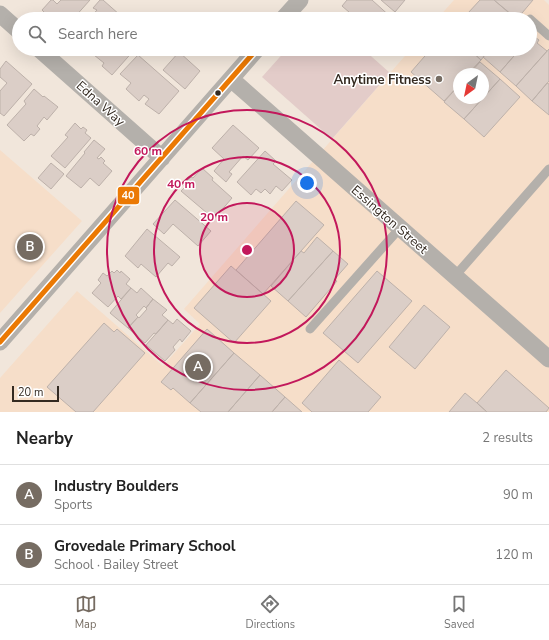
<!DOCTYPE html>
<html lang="en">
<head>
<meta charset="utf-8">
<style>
	body { margin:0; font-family:"Nunito Sans",sans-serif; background:#f6f6f6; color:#222 }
	.compass { position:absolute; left:453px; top:68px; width:36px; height:36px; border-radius:50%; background:#fff; box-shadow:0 4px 16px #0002; rotate:213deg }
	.scale { position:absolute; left:12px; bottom:10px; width:47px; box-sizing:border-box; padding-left:4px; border:2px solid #342a21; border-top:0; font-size:11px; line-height:14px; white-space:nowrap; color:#342a21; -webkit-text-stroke:3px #fff; paint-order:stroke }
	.you { position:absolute; left:307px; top:183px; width:14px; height:14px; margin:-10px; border:3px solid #fff; border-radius:50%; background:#1a73e8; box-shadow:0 0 0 6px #1a73e833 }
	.badge { display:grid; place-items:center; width:26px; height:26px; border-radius:50%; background:#766c62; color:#fff; font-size:13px; font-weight:700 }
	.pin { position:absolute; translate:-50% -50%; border:2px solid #fff; box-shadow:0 1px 4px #0006 }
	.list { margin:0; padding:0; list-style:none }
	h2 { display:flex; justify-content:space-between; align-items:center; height:52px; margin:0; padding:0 16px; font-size:17px }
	h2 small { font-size:13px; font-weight:400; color:#767676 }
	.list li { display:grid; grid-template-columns:26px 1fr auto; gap:12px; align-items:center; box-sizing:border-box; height:60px; padding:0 16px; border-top:1px solid #e0e0e0 }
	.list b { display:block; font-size:15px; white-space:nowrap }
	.list p { margin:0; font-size:13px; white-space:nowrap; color:#767676 }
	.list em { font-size:13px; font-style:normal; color:#767676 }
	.icon { flex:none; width:22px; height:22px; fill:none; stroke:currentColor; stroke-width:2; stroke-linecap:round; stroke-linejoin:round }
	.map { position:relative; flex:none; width:549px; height:412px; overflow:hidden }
	.search { position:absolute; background:#fff; box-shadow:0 4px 16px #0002; left:12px; right:12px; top:12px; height:44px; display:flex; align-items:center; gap:10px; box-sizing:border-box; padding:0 14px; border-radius:22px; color:#767676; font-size:15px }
	.sheet { height:172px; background:#fff }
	nav { display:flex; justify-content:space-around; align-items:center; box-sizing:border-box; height:56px; border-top:1px solid #e0e0e0; background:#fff; font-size:11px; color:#767676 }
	nav a { display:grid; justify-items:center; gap:2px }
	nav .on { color:#766c62 }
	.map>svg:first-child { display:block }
	.built { fill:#f6dec9; fill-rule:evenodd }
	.green { fill:#e3ccc9 }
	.building { fill:#dbcec7; stroke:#bdb1aa }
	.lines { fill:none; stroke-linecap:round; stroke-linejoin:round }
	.service { stroke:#b4b0ab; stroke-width:9 }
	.minor { stroke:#b4b0ab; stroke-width:17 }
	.bus-1-casing { stroke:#fff; stroke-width:8 }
	.bus-1 { stroke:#eb7903; stroke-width:5 }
	.ring { fill:none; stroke:#c2185b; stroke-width:2 }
	.poi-dot { fill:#766c62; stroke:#fff; stroke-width:1.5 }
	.bus-dot { fill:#342a21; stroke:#fff; stroke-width:1.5 }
	.labels { text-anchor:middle; stroke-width:3; stroke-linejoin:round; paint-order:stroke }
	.poi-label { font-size:13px; font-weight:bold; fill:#342a21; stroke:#fff; text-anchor:end }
	.street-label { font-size:13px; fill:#342a21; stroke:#fff }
	.centre { fill:#c2185b; stroke:#fff; stroke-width:2 }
	.ring-label { font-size:12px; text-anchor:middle; font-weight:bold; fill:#c2185b; stroke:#fff; stroke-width:3; stroke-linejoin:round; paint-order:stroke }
	.line-badge { stroke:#fff; stroke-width:1.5 }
	.badge-label { font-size:11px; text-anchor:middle; font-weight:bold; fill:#fff }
</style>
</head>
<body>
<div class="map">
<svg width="549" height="412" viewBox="0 0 549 412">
	<rect width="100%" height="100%" fill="#f1e6db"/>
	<path class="built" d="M 454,0 L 544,0 L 549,5 L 549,412 L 0,412 L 0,378 L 77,291 L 163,366 L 200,324 L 184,309 L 411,49 L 530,49 L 530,19 L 437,19 ZM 459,74 L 483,74 L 483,98 L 459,98 Z
		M 0,150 L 82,221 L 0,313 Z"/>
	<path class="green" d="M 287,49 L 363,49 L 390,73 L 332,139 L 262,77 Z"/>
	<path class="building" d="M 51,0 L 53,0 L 57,4 L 61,0 L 90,0 L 73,19 L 51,19 L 42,10 Z
		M 100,0 L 103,0 L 120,15 L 117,19 L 89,19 L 97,10 L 93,8 Z
		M 347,0 L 372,0 L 393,19 L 357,19 L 342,6 Z
		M 381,0 L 405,0 L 395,12 Z
		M 480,0 L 494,0 L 516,19 L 475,19 L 468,13 Z
		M 494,0 L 533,0 L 517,19 Z
		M 532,35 L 539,40 L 537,43 L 547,51 L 516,86 L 500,72 L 520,49 L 530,49 L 530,37 Z
		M 100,49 L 135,49 L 112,75 L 102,66 L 104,63 L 94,55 Z
		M 431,49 L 469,49 L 481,60 L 468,74 L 459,74 L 459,85 L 444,101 L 411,72 Z
		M 469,49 L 490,49 L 481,60 Z
		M 490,49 L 520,49 L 500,72 L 483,57 Z
		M 549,49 L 549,81 L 532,101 L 516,86 Z
		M 179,52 L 200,71 L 185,89 L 163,70 Z
		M 138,55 L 179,91 L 159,114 L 145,104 L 149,99 L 144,95 L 139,101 L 126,89 L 131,83 L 120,74 Z
		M 6,61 L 32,84 L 4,116 L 0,113 L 0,91 L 7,83 L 0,77 L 0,69 Z
		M 480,62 L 500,79 L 483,98 L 483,74 L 469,74 Z
		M 500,79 L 520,97 L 484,137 L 464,119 Z
		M 547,83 L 549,84 L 549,115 L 532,101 Z
		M 459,85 L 459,98 L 483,98 L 464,119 L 444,102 Z
		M 34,89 L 43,97 L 44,96 L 58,107 L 47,120 L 44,117 L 37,126 L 40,129 L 34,136 L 31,134 L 24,141 L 7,125 L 26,104 L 24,101 Z
		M 75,123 L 81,129 L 83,127 L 87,130 L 85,133 L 91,138 L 65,168 L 51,156 L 68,137 L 65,135 Z
		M 233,125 L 259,148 L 248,160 L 243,156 L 229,172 L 232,174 L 226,182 L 214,171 L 224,159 L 212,148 Z
		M 94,140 L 105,149 L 97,158 L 99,159 L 101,157 L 105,161 L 103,163 L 112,171 L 99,186 L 90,178 L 81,188 L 66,176 L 85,153 L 84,152 Z
		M 265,151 L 276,161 L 273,164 L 292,180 L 282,191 L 276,186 L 270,194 L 265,189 L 261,193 L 256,189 L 251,195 L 237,182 Z
		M 51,163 L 64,174 L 51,189 L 38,178 Z
		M 202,168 L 213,178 L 212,180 L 232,198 L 214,219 L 181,191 L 185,187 L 184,186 L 186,182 L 191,177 L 193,178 Z
		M 175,200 L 211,231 L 198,246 L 173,224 L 164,234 L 153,224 Z
		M 296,201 L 324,225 L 263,294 L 236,270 Z
		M 147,229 L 180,257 L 172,266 L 168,263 L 156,277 L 141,264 L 138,268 L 125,256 Z
		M 317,237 L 333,251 L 288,301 L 271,286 L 301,251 L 304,253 Z
		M 333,251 L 348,264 L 334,280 L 337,281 L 306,317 L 288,301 Z
		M 231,266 L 271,301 L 234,343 L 194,308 Z
		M 117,270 L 120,273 L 121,271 L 130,279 L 126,284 L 131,288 L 121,299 L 118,296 L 108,307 L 92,293 L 101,283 L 98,280 L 103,273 L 107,276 L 112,271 L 114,273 Z
		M 377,271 L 412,301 L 358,363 L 323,333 Z
		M 131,288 L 137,293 L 141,288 L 153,299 L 146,308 L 144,306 L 136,315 L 138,317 L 128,328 L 110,313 Z
		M 153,299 L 167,310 L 162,315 L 168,320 L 156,334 L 154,333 L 145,343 L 128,328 L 138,317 L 139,318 L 147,309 L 146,308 Z
		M 424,305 L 450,327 L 415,369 L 389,347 Z
		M 177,319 L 191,331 L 182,342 L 180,339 L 173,347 L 175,350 L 165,361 L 146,345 L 168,320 L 173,324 Z
		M 104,323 L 114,332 L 117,329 L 145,353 L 93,412 L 76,412 L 47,387 Z
		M 207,329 L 234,353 L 190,403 L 173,388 L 171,390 L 161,382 Z
		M 234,353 L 260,375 L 228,412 L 201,412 L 190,403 Z
		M 339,360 L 381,397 L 368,412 L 312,412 L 302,403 Z
		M 506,370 L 549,408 L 546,412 L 487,412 L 477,403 Z
		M 260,375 L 285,397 L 272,412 L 228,412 Z
		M 465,393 L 477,403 L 487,412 L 449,412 Z
		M 285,397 L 302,412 L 272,412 Z"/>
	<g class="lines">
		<path class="service" d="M 530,19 L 549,36
			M 455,276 L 549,169
			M 310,329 L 400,228"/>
		<path class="minor" d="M 0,14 L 19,31
			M 283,19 L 300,0
			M 39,49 L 162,158
			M 231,79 L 549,359
			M 0,342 L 257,49"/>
		<g class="bus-1-casing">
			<path id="bus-1" d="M 0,342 L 257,49"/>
		</g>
		<use href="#bus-1" class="bus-1"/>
	</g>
	<circle cx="247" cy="250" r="47" fill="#c2185b" fill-opacity=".12"/>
	<g class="ring">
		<circle cx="247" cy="250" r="47"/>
		<circle cx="247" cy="250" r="93"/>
		<circle cx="247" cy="250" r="140"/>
	</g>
	<circle class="poi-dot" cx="439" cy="79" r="4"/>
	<circle class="bus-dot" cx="218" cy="93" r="3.5"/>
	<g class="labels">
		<g class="poi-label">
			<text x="431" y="84">Anytime Fitness</text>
		</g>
		<g class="street-label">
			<text transform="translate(101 103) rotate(42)" y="5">Edna Way</text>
			<text transform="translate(390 219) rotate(41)" y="5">Essington Street</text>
		</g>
	</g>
	<circle cx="247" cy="250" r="6" class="centre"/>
	<g class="ring-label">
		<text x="148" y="155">60 m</text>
		<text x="181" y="188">40 m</text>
		<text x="214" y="221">20 m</text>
	</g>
	<rect class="line-badge" x="117" y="186" width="23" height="19" rx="4" fill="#eb7903"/>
	<g class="badge-label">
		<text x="128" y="199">40</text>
	</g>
</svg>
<svg class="compass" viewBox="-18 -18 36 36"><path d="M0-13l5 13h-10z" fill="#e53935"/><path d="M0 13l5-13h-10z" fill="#767676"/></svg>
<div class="scale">20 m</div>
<div class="you"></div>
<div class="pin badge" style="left:198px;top:367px">A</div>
<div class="pin badge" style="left:30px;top:247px">B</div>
<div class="search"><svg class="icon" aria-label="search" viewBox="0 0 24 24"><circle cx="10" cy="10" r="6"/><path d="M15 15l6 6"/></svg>Search here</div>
</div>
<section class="sheet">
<h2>Nearby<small>2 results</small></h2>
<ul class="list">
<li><span class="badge">A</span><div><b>Industry Boulders</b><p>Sports</p></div><em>90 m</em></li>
<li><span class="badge">B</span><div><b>Grovedale Primary School</b><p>School · Bailey Street</p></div><em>120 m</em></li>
</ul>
</section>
<nav>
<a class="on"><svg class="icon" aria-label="map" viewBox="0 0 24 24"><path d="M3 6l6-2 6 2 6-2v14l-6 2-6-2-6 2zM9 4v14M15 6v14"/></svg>Map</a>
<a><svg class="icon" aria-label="directions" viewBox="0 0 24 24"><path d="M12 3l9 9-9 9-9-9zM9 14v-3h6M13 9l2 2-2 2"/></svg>Directions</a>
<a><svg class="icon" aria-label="saved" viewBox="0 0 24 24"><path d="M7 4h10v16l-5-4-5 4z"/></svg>Saved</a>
</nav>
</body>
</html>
